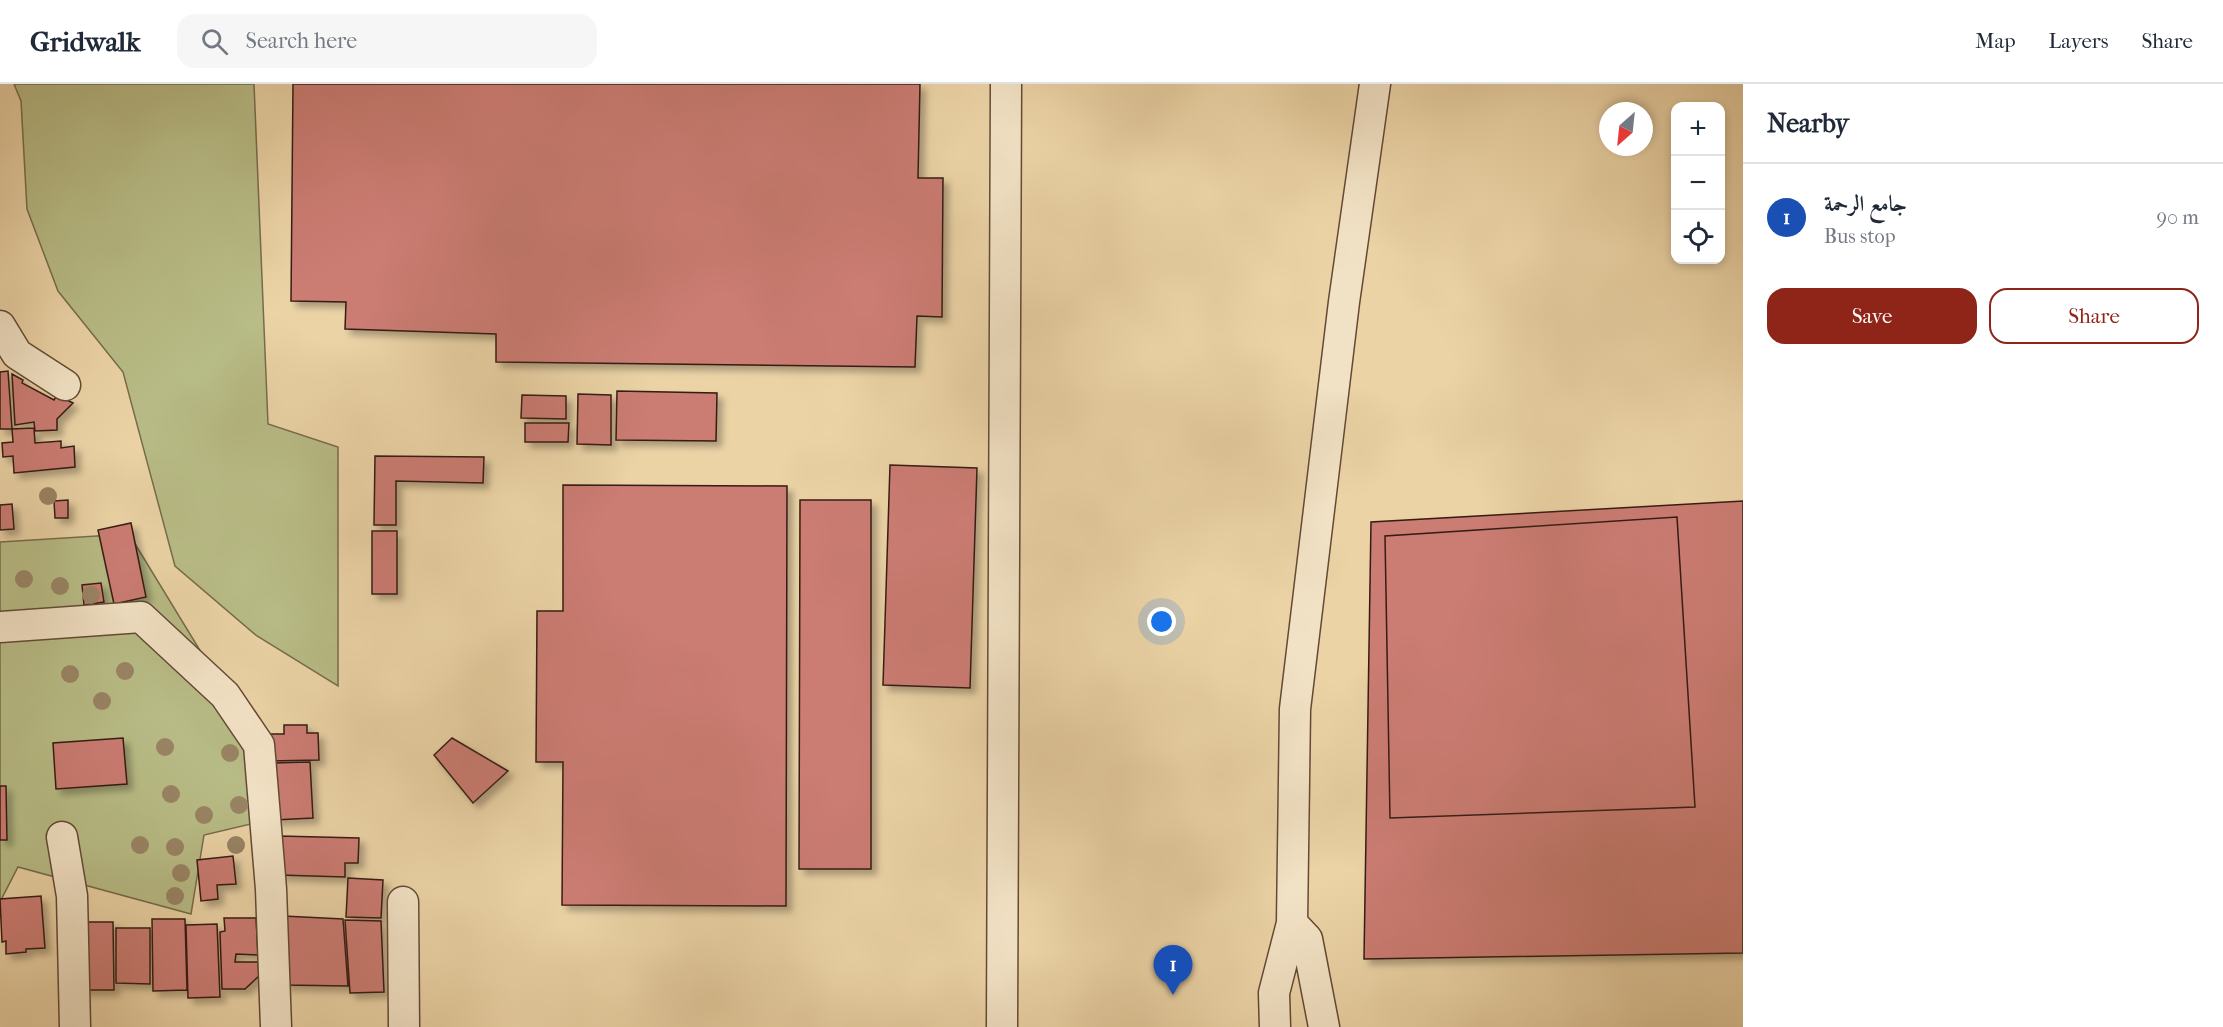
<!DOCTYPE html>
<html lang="en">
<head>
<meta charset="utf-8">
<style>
	body { margin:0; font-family:"IM FELL French Canon",Amiri,serif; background:#f6f6f7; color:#1f2937 }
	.controls { position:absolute; right:18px; top:18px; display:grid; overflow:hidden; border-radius:12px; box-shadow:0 3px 9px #0003 }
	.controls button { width:54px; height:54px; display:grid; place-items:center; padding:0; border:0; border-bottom:2px solid #e0e1e3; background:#fff; color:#1f2937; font:30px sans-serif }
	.compass { position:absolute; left:1599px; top:18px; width:54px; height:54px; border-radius:50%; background:#fff; box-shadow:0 3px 9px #0003; rotate:207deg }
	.you { position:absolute; left:1162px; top:538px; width:21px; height:21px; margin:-15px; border:4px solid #fff; border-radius:50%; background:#1a73e8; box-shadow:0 0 0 9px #1a73e833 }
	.badge { display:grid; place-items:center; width:39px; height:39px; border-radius:50%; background:#8f2418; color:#fff; font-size:20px; font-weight:700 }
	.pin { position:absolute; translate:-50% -50px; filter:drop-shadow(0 2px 3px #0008) }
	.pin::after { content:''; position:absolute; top:32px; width:21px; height:18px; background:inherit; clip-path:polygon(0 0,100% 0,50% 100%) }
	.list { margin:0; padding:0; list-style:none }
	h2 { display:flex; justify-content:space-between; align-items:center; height:78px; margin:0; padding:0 24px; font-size:26px }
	h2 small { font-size:20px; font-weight:400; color:#747a83 }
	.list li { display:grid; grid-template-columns:39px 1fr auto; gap:18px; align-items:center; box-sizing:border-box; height:108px; padding:0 24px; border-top:2px solid #e0e1e3 }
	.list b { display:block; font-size:22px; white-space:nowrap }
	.list p { margin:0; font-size:20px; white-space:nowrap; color:#747a83 }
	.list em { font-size:20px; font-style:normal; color:#747a83 }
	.actions { display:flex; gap:12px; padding:18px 24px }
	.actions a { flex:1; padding:14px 0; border:2px solid #8f2418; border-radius:18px; text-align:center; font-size:21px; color:#8f2418 }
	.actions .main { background:#8f2418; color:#fff }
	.icon { flex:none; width:33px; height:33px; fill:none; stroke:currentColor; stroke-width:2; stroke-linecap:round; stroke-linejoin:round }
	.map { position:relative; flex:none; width:1743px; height:943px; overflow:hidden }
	header { display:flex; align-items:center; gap:36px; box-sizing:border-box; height:84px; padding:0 30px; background:#fff; border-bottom:2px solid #e0e1e3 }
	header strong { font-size:28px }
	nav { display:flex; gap:33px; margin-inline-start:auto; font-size:21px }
	.search { width:420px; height:54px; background:#f6f6f7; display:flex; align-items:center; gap:15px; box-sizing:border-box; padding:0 21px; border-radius:18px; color:#747a83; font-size:22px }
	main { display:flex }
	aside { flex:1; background:#fff }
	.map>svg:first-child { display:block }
	.green { fill:#b8bc86; stroke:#776c4c; stroke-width:1.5 }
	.building { fill:#cb7c73; stroke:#361c12; stroke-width:1.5; filter:url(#shadow) }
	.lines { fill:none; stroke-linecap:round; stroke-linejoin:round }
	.minor-casing { stroke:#634a37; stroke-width:33 }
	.minor { stroke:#f2e2c5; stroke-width:30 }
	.tree { fill:#998465 }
</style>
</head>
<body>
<header>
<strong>Gridwalk</strong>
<div class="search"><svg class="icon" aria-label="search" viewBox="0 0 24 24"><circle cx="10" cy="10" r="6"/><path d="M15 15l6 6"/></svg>Search here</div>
<nav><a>Map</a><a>Layers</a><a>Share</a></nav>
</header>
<main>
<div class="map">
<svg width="1743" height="943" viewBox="0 0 1743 943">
	<defs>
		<filter id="shadow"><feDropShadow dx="5.5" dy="5.5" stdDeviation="3" flood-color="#0004"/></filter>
	</defs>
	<rect width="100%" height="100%" fill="#ebd3a6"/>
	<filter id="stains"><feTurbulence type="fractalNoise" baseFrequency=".00333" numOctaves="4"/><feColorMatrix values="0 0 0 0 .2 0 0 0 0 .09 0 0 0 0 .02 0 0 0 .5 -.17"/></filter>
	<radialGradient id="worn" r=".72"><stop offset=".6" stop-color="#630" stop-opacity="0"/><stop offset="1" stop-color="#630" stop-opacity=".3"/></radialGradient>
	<path class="green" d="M 14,0 L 254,0 L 268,340 L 338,363 L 338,602 L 257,552 L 175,482 L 123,288 L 58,207 L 27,125 L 21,17 Z
		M 129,450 L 240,632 L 259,738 L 204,751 L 191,830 L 18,783 L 0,818 L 0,458 Z"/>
	<path class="building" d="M 293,0 L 920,0 L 918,94 L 943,94 L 942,233 L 917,232 L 915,283 L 496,278 L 496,250 L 345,245 L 346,218 L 291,217 Z
		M 8,287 L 12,345 L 0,345 L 0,288 Z
		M 12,290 L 23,296 L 22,299 L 54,316 L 57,311 L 73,319 L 57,335 L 57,346 L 35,347 L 34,338 L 15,341 Z
		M 617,307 L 717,309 L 716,357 L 616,356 Z
		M 578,310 L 611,311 L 611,361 L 577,360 Z
		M 522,311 L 566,312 L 566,335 L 521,334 Z
		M 525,339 L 569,339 L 568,358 L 525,358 Z
		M 34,344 L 35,359 L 61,357 L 61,364 L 74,362 L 75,383 L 14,389 L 13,372 L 3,373 L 2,359 L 13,358 L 12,345 Z
		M 375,372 L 484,373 L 483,399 L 396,397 L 396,441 L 374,441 Z
		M 890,381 L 977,384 L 970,604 L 883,601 Z
		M 563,401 L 787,402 L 786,822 L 562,821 L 563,678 L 536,678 L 537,527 L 563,527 Z
		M 68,416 L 68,434 L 55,434 L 54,417 Z
		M 800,416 L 871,416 L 871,785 L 799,785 Z
		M 1743,417 L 1743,869 L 1364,875 L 1371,438 Z
		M 12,420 L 14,445 L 0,446 L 0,421 Z
		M 1677,433 L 1695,723 L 1390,734 L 1385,452 Z
		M 131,439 L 146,513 L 114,520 L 98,446 Z
		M 372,447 L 397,447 L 397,510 L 372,510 Z
		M 101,499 L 104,518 L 84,521 L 82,501 Z
		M 284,641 L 307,641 L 307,649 L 318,649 L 319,676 L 269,677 L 269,650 L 284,650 Z
		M 123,654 L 127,700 L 56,705 L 53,659 Z
		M 452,654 L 508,687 L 473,719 L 434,671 Z
		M 310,678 L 313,734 L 274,736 L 272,679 Z
		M 0,702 L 6,702 L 7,756 L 0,756 Z
		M 279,752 L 359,754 L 358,779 L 345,779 L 345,793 L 279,791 Z
		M 233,772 L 236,800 L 217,801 L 218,815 L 201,817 L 197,776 Z
		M 348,794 L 383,796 L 381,834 L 346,833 Z
		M 41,812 L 45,864 L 26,865 L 26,868 L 6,870 L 6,857 L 2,858 L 0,815 Z
		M 283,832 L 343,835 L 348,902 L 284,901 Z
		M 224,834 L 256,834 L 258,871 L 236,870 L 235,878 L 258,878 L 259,892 L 245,905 L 222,905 L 220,848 L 225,847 Z
		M 152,835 L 185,835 L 187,906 L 153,907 Z
		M 345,836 L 381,837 L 384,908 L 350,909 Z
		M 79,838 L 113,838 L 114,906 L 80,906 Z
		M 217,840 L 220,913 L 188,914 L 186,841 Z
		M 116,844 L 150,844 L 150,900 L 116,899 Z"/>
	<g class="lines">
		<g class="minor-casing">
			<path id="minor" d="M 0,242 L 17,270 L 65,301
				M 0,543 L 141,533 L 225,611 L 259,661 L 271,805 L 276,943
				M 62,753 L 72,812 L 75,943
				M 403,818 L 404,943
				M 1292,839 L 1307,855 L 1324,943
				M 1002,943 L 1006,0
				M 1275,943 L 1274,909 L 1292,839 L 1295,625 L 1344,218 L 1375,0"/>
		</g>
		<use href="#minor" class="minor"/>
	</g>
	<g class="tree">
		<circle cx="48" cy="412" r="9"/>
		<circle cx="24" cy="495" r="9"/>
		<circle cx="60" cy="502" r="9"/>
		<circle cx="91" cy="511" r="9"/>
		<circle cx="125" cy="587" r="9"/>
		<circle cx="70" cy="590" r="9"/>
		<circle cx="102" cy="617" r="9"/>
		<circle cx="165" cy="663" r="9"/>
		<circle cx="230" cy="669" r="9"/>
		<circle cx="171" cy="710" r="9"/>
		<circle cx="239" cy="721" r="9"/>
		<circle cx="204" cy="731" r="9"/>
		<circle cx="140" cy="761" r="9"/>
		<circle cx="236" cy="761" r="9"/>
		<circle cx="175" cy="763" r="9"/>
		<circle cx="181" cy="789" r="9"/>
		<circle cx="175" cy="812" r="9"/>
	</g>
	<rect width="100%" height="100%" filter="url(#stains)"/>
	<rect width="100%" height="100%" fill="url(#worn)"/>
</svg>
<div class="controls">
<button>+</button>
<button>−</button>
<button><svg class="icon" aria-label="locate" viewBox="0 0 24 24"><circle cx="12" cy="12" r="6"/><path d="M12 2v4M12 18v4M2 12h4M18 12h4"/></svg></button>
</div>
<svg class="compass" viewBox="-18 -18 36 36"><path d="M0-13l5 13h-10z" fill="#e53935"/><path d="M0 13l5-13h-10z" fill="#747a83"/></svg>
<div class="you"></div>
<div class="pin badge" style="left:1173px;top:911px;background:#1a4fb4">1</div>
</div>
<aside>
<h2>Nearby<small></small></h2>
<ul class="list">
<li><span class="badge" style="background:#1a4fb4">1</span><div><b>جامع الرحمة</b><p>Bus stop</p></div><em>90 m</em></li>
</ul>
<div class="actions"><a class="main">Save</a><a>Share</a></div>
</aside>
</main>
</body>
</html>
